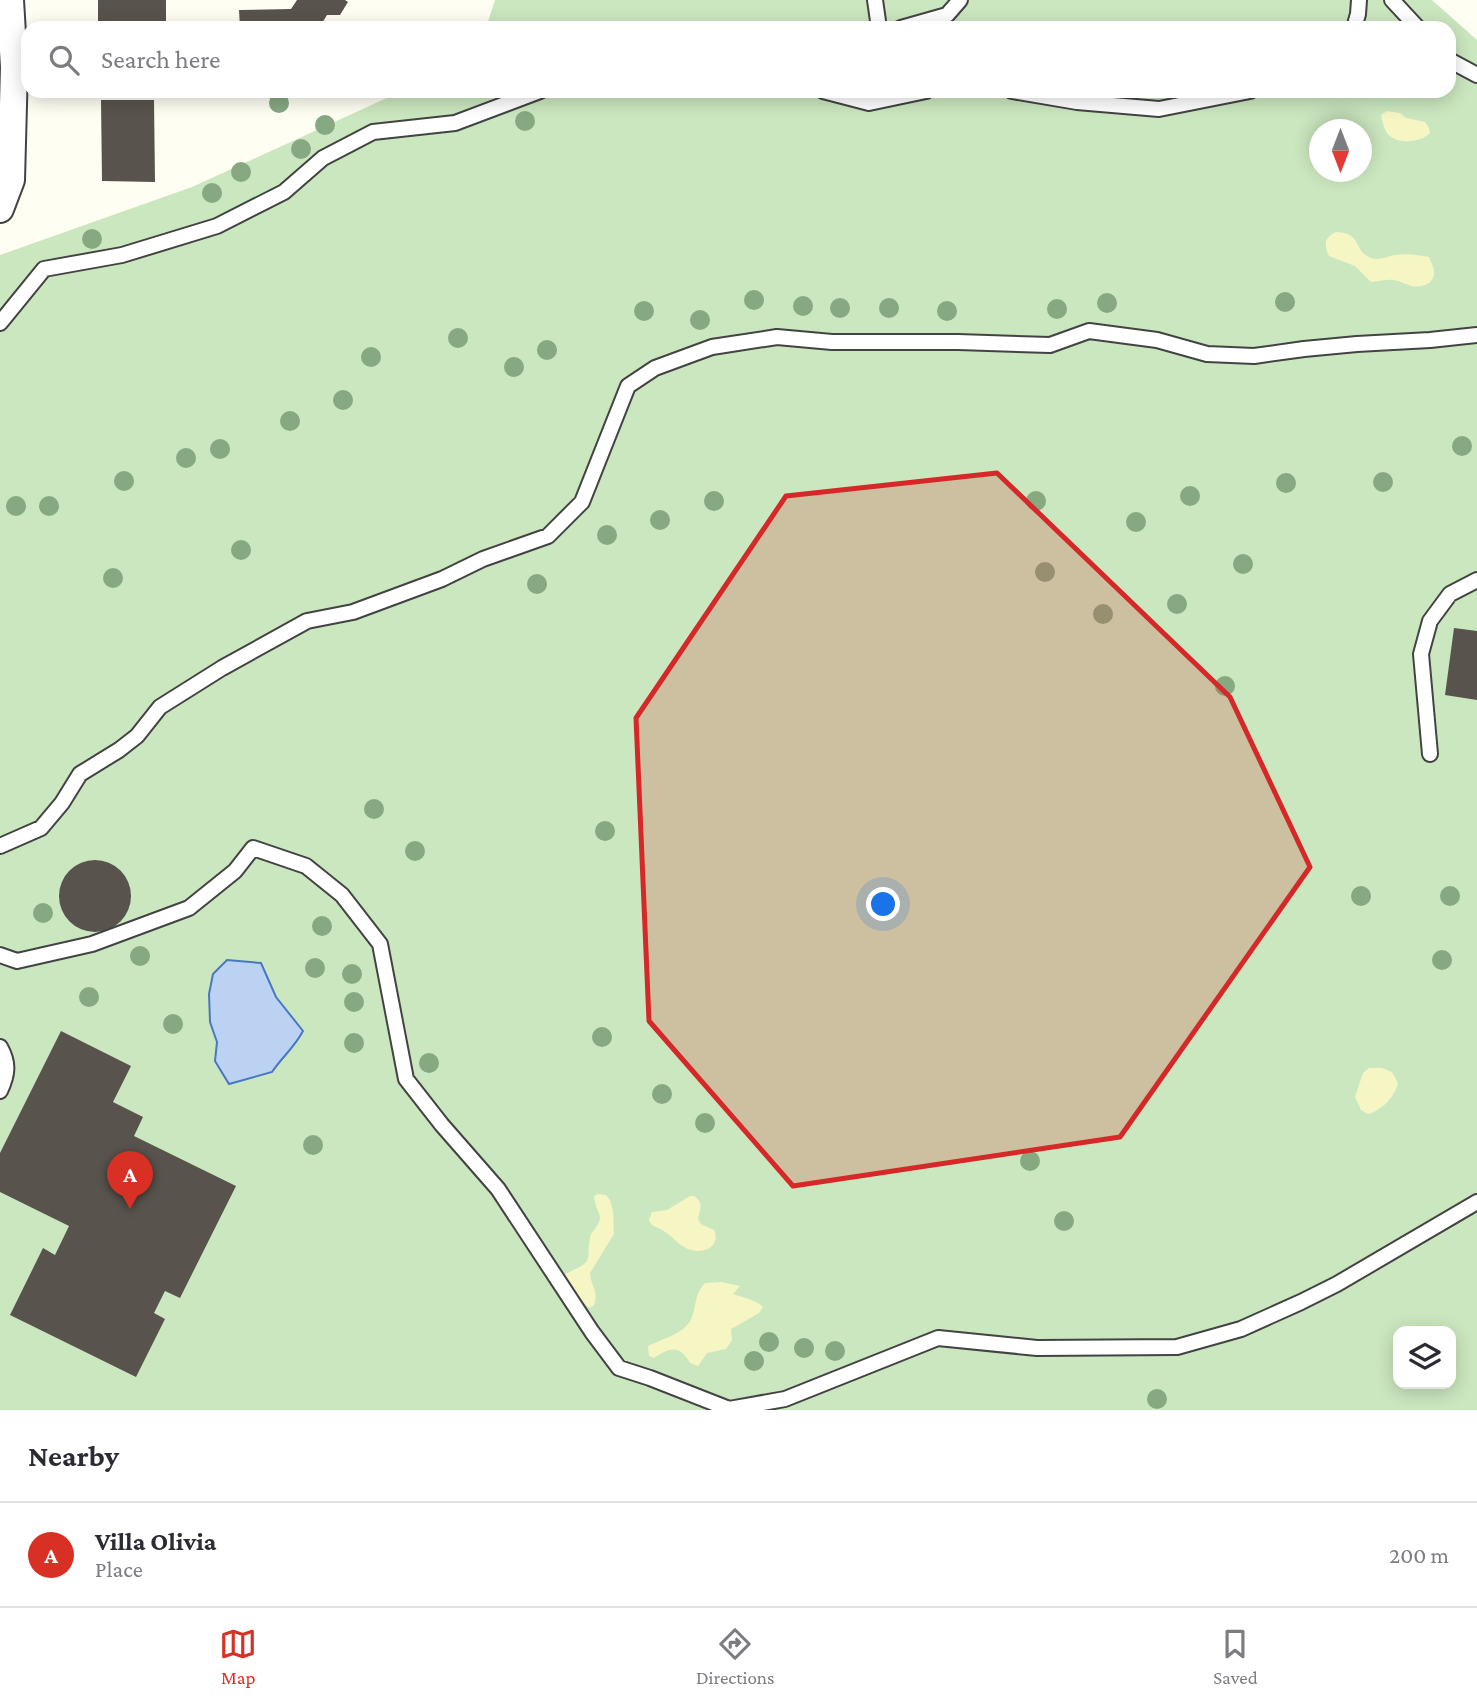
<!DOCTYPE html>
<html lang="en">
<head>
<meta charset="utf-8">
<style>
	body { margin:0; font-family:"Crimson Pro",serif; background:#f2f2f3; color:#2b2b33 }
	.controls { position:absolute; right:21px; bottom:21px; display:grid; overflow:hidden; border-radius:14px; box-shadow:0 4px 18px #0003 }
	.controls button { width:63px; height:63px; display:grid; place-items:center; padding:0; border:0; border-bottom:2px solid #e1e1e2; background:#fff; color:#2b2b33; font:35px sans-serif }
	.compass { position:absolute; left:1309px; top:119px; width:63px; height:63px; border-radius:50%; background:#fff; box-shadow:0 4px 18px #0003; rotate:180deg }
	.you { position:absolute; left:884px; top:905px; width:24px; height:24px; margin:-18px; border:5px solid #fff; border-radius:50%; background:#1a73e8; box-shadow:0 0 0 10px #1a73e833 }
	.badge { display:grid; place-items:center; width:46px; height:46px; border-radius:50%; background:#d93025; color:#fff; font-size:23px; font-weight:700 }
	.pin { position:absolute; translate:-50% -58px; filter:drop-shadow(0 2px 4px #0008) }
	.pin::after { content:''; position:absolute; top:37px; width:24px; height:21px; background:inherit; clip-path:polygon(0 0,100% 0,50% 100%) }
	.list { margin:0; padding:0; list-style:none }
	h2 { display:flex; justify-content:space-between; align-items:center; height:91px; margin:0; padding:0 28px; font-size:30px }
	h2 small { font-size:23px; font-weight:400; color:#7c7c81 }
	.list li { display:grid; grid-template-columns:46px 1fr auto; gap:21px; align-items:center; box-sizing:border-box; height:105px; padding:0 28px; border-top:2px solid #e1e1e2 }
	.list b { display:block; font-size:26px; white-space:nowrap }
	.list p { margin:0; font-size:23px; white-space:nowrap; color:#7c7c81 }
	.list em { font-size:23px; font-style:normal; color:#7c7c81 }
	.icon { flex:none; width:38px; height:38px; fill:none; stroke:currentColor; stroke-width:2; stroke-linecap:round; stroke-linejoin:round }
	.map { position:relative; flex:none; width:1477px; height:1410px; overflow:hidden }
	.search { position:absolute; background:#fff; box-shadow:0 4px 18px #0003; left:21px; right:21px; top:21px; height:77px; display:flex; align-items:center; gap:18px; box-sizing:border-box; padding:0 24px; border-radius:21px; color:#7c7c81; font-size:26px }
	.sheet { height:196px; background:#fff }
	nav { display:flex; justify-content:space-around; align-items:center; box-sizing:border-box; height:98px; border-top:2px solid #e1e1e2; background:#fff; font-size:19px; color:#7c7c81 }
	nav a { display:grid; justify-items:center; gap:4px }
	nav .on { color:#d93025 }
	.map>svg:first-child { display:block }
	.green { fill:#cbe7bf; fill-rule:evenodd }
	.sand { fill:#f6f5c4 }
	.water { fill:#bcd2f2; stroke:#4978c3; stroke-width:2 }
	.building { fill:#58534d }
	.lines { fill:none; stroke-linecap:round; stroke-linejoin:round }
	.service-casing { stroke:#434343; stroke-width:18 }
	.minor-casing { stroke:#434343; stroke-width:30 }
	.service { stroke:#fff; stroke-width:14 }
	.minor { stroke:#fff; stroke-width:26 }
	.tree { fill:#87a982 }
	.marked { fill:#d62828; fill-opacity:0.2; stroke:#d62828; stroke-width:5; stroke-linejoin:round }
</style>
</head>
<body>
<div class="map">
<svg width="1477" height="1410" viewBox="0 0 1477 1410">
	<rect width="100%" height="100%" fill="#fefef3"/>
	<path class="green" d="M 495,0 L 1432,0 L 1477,40 L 1477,1410 L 0,1410 L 0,255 L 192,187 L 402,91 L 1449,91 L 1449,28 L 486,28 ZM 1320,130 L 1362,130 L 1362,172 L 1320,172 ZM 1398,1331 L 1451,1331 L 1451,1384 L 1398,1384 Z"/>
	<path class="sand" d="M 1387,111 L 1400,113 L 1406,118 L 1425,122 L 1429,128 L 1430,133 C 1422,142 1401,144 1391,137 C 1384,132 1383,123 1381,115 Z
		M 1336,232 C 1362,233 1353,249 1369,257 C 1378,262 1386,256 1396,255 C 1407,253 1418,255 1429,257 C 1431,262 1435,269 1434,274 C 1433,285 1420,288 1411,286 C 1405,284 1400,281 1394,280 C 1386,279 1379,282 1371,282 L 1355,266 L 1329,256 C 1324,245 1324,237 1336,232 Z
		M 1369,1068 L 1382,1068 L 1392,1072 L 1398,1083 C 1395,1097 1381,1111 1368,1114 L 1361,1110 L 1355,1097 L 1363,1073 Z
		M 598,1194 L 606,1195 L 610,1200 L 613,1211 L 614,1234 L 590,1273 C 591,1287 599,1291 594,1305 L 590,1308 C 580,1302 571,1285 565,1274 C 598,1259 584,1263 591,1234 C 608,1213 596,1217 594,1196 Z
		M 690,1196 L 694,1196 C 704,1203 700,1209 698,1219 C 701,1227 707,1226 714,1230 C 721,1246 705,1254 691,1250 C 679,1247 672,1235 662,1230 C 661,1229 653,1226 652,1225 C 651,1224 650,1222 649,1220 L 652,1212 L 667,1210 Z
		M 721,1282 L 740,1286 L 733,1294 C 743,1298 755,1299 763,1307 L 759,1313 L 731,1329 L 732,1340 L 726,1349 L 707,1353 L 698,1366 L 690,1363 C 679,1344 670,1348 654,1358 L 649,1356 L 648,1346 C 663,1338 688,1334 693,1314 C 697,1301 695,1294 705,1283 Z"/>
	<path class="water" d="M 227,960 L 261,963 L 276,997 L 303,1031 C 294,1048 282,1057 272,1072 L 229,1084 L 215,1061 L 217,1042 L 210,1022 L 209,994 L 213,974 Z"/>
	<path class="building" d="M 98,0 L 166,0 L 166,28 L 116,28 L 115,23 L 98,23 Z
		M 297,0 L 345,0 L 348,2 L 340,15 L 327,15 L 319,28 L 240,28 L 239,10 L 291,9 Z
		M 101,100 L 154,100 L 155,182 L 102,181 Z
		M 1454,628 L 1477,631 L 1477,700 L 1445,695 Z
		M59 896a36 36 0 1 1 72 0a36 36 0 1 1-72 0Z
		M 61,1031 L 131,1066 L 113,1102 L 143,1117 L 134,1136 L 236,1186 L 180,1298 L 165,1291 L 154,1313 L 165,1319 L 136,1377 L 10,1315 L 43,1248 L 55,1255 L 69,1226 L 0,1192 L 0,1153 Z"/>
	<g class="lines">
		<g class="service-casing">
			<path id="service" d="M 875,0 L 879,28
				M 1392,0 L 1418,28
				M 901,28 L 947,15 L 960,0
				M 1354,28 L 1358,14 L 1359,0
				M 1449,60 L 1477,75
				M 823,91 L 869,103
				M 871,91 L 869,103 L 926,91
				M 1012,91 L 1077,102 L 1159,109 L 1250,91
				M 0,323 L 44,269 L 122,255 L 217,226 L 284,192 L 323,158 L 373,132 L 455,123 L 540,91
				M 1430,754 L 1421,654 L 1430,621 L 1450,594 L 1477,580
				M 0,846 L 41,828 L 62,803 L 80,774 L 119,750 L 137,736 L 160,707 L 222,668 L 307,621 L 353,612 L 442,579 L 483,559 L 548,536 L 582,502 L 628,386 L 655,368 L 712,347 L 777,337 L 832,342 L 958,342 L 1050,345 L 1089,331 L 1157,340 L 1207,354 L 1254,356 L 1304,349 L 1357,344 L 1430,340 L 1477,335
				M 0,955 L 17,961 L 92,944 L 189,908 L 235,871 L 253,848 L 306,866 L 342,895 L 380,944 L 406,1079 L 442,1125 L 498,1189 L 592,1332 L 619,1368 L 650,1378 L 729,1409 L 785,1399 L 938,1338 L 1037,1348 L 1177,1347 L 1241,1329 L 1301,1302 L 1337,1284 L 1477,1202
				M 0,1047 C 9,1063 8,1074 0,1091"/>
		</g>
		<g class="minor-casing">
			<path id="minor" d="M 0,209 L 11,180 L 14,67 L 10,0"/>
		</g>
		<use href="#service" class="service"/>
		<use href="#minor" class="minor"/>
	</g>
	<g class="tree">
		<circle cx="279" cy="103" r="10"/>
		<circle cx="525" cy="121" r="10"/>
		<circle cx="325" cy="125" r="10"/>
		<circle cx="301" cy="149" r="10"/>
		<circle cx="241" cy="172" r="10"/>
		<circle cx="212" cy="193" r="10"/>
		<circle cx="92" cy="239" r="10"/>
		<circle cx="754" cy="300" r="10"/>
		<circle cx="1285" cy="302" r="10"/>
		<circle cx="1107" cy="303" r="10"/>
		<circle cx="803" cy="306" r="10"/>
		<circle cx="840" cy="308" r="10"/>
		<circle cx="889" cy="308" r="10"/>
		<circle cx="1057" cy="309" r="10"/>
		<circle cx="644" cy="311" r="10"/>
		<circle cx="947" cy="311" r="10"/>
		<circle cx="700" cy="320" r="10"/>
		<circle cx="458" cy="338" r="10"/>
		<circle cx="547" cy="350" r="10"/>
		<circle cx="371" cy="357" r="10"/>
		<circle cx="514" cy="367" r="10"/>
		<circle cx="343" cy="400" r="10"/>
		<circle cx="290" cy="421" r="10"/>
		<circle cx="1462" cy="446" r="10"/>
		<circle cx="220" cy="449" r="10"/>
		<circle cx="186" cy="458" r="10"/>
		<circle cx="124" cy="481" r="10"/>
		<circle cx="1383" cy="482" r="10"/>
		<circle cx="1286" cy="483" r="10"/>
		<circle cx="1190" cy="496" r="10"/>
		<circle cx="714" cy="501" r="10"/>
		<circle cx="1036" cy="501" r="10"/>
		<circle cx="16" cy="506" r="10"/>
		<circle cx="49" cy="506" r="10"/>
		<circle cx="660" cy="520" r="10"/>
		<circle cx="1136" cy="522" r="10"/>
		<circle cx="607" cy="535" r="10"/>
		<circle cx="241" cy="550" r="10"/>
		<circle cx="1243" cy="564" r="10"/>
		<circle cx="1045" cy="572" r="10"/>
		<circle cx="113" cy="578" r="10"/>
		<circle cx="537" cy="584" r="10"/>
		<circle cx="1177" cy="604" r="10"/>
		<circle cx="1103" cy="614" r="10"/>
		<circle cx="1225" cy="686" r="10"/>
		<circle cx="374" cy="809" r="10"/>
		<circle cx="605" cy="831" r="10"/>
		<circle cx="415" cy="851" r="10"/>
		<circle cx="1361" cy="896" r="10"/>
		<circle cx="1450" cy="896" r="10"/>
		<circle cx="43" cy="913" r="10"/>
		<circle cx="322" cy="926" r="10"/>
		<circle cx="140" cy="956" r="10"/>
		<circle cx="1442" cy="960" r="10"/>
		<circle cx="315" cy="968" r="10"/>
		<circle cx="352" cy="974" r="10"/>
		<circle cx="89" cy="997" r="10"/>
		<circle cx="354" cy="1002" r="10"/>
		<circle cx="173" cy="1024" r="10"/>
		<circle cx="602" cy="1037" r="10"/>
		<circle cx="354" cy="1043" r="10"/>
		<circle cx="429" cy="1063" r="10"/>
		<circle cx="662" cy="1094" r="10"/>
		<circle cx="705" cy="1123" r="10"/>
		<circle cx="313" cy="1145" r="10"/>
		<circle cx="1030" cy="1161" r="10"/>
		<circle cx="1064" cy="1221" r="10"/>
		<circle cx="769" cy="1342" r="10"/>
		<circle cx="804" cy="1348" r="10"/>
		<circle cx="835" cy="1351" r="10"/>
		<circle cx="754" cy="1361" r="10"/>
		<circle cx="1157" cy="1399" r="10"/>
	</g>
	<path class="marked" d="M 997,473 L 1230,697 L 1310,867 L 1120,1137 L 793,1186 L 649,1021 L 636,718 L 786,496 Z"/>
</svg>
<div class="controls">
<button><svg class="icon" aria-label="layers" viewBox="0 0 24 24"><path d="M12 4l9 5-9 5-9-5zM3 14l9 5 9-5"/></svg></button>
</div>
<svg class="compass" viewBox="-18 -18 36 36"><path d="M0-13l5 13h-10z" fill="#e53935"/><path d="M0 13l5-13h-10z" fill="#7c7c81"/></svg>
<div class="you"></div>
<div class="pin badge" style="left:130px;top:1209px">A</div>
<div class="search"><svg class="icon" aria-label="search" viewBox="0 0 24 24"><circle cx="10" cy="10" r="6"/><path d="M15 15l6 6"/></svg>Search here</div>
</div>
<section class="sheet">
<h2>Nearby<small></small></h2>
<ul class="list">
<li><span class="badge">A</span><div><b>Villa Olivia</b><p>Place</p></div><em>200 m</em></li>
</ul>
</section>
<nav>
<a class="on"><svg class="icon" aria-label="map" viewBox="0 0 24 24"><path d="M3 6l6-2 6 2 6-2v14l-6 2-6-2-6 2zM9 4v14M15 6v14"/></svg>Map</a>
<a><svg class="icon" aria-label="directions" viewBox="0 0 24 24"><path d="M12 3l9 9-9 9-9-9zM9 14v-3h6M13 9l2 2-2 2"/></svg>Directions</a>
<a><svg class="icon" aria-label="saved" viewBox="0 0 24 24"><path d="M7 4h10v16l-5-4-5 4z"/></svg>Saved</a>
</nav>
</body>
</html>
